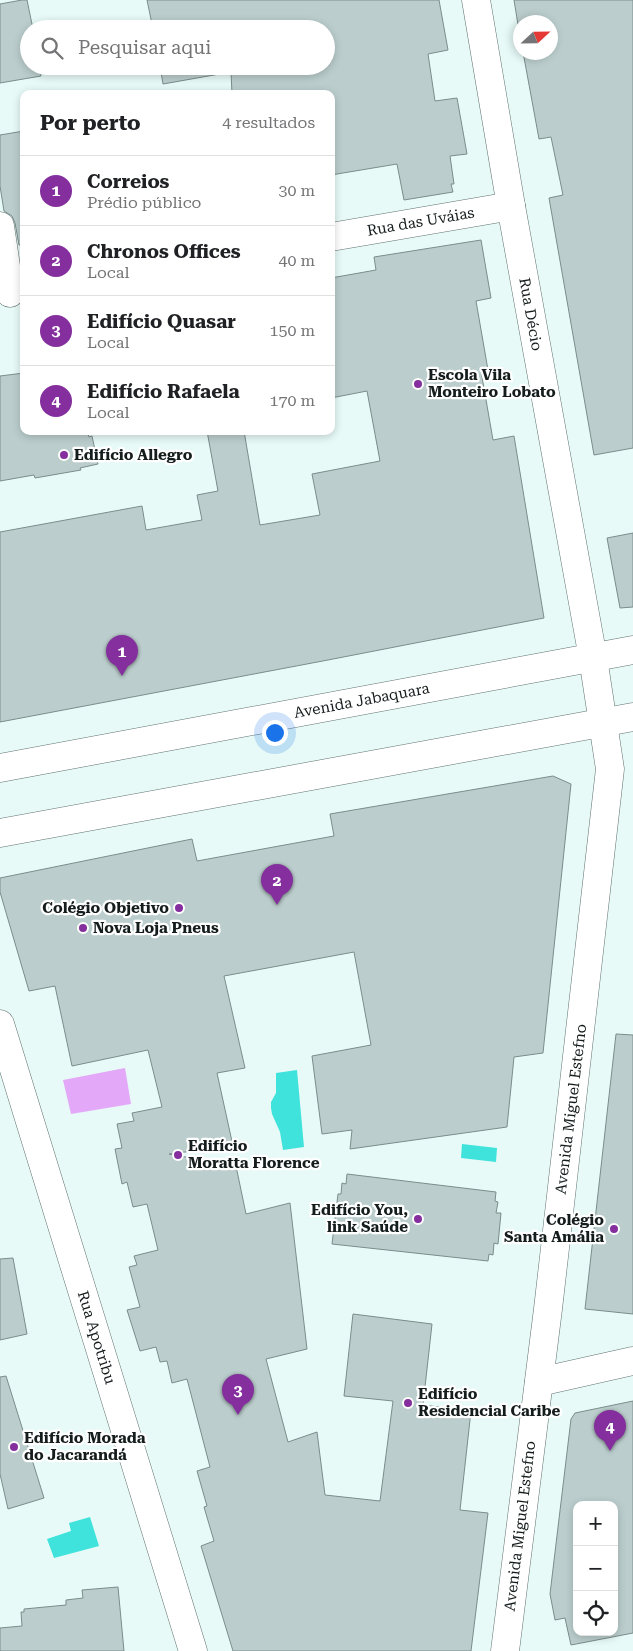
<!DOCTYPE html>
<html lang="pt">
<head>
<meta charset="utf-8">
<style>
	body { margin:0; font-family:"Roboto Serif",serif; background:#f6f6f6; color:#202124 }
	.controls { position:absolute; right:15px; bottom:15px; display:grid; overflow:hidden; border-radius:10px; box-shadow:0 2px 8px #0003 }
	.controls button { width:45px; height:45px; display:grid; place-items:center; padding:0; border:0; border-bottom:1px solid #e0e0e0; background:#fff; color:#202124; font:25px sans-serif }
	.compass { position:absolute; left:513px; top:15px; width:45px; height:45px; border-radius:50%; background:#fff; box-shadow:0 2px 8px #0003; rotate:68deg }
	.you { position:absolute; left:274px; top:732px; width:18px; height:18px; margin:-12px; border:4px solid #fff; border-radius:50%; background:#1a73e8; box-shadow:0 0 0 8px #1a73e833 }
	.badge { display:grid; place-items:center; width:32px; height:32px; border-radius:50%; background:#842f9d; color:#fff; font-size:16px; font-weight:700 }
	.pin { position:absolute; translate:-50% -41px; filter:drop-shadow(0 1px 2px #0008) }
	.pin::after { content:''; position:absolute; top:26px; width:18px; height:15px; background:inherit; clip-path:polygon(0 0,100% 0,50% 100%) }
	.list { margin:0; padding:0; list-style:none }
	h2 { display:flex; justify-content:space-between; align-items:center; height:65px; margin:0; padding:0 20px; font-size:21px }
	h2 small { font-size:16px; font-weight:400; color:#757577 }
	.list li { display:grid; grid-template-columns:32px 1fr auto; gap:15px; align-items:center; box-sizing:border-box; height:70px; padding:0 20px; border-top:1px solid #e0e0e0 }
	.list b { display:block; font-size:19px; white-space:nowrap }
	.list p { margin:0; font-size:16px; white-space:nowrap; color:#757577 }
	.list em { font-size:16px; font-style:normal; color:#757577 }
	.icon { flex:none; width:28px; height:28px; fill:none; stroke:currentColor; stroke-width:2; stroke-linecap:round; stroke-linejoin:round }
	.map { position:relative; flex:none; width:633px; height:1651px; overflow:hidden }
	.search { position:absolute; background:#fff; box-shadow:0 2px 8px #0003; left:20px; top:20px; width:315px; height:55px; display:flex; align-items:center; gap:12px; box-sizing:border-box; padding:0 18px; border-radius:28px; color:#757577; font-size:19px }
	.panel { position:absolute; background:#fff; box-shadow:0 2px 8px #0003; left:20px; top:90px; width:315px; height:345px; border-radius:10px }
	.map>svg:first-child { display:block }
	.green { fill:#e3a8f7 }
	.water { fill:#40e2dc }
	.building { fill:#bbcecd; stroke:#7b8d8b; fill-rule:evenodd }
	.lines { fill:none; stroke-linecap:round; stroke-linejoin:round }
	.street-casing { stroke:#617270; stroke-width:29 }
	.secondary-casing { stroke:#617270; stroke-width:29 }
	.primary-casing { stroke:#617270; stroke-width:29 }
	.street { stroke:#fff; stroke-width:28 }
	.secondary { stroke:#fff; stroke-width:28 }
	.primary { stroke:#fff; stroke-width:28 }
	.poi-dot { fill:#842f9d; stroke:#fff; stroke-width:2 }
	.labels { text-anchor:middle; stroke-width:4.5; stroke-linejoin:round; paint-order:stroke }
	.street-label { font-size:15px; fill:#151c1c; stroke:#fff }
	.poi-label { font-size:15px; font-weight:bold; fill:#151c1c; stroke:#fff; text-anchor:start }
</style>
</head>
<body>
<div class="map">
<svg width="633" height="1651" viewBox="0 0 633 1651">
	<rect width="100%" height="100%" fill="#e7faf8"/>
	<path class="green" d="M 125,1068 L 131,1104 L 71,1114 L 63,1080 Z"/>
	<path class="water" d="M 297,1070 L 304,1147 L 283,1150 L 280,1132 L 272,1114 L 271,1108 L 271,1102 L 276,1093 L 276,1073 Z
		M 462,1144 L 497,1148 L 496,1162 L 461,1158 Z
		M 90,1517 L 99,1546 L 54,1558 L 47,1539 L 71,1531 L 69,1523 Z"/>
	<path class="building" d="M 22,0 L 27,0 L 33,29 L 29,29 L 29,66 L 40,66 L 41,76 L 0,83 L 0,4 Z
		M 147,0 L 439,0 L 448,50 L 428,54 L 435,101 L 457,98 L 467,154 L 450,156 L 454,184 L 451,184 L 453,192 L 404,200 L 397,164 L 331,175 L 331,94 L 232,94 L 231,72 L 163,84 L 160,66 L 326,66 L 326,29 L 153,29 Z
		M 514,0 L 633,0 L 633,448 L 594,455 L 549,198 L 563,195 L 551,137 L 539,139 L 523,52 L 550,52 L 550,22 L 520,22 L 520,37 Z
		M 24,131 L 24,245 L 19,245 L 15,223 L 12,216 L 4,211 L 0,186 L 0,135 Z
		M 481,240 L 491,298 L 476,301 L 488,370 L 481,371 L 493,440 L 514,436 L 544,618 L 328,660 L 0,722 L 0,532 L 142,506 L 146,530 L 202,520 L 197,495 L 218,491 L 207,431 L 244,431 L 260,525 L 320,515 L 312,474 L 380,461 L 367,391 L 331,398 L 331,278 L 376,270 L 374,257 Z
		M 24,373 L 24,431 L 87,431 L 89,437 L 92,436 L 98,464 L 80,468 L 81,470 L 35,478 L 34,475 L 0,481 L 0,376 Z
		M 633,533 L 633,607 L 620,608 L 607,538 Z
		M 553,776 L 571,784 L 543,1053 L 514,1057 L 507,1127 L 350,1149 L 352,1130 L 322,1134 L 312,1056 L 371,1045 L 354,952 L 224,976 L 245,1068 L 217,1073 L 233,1146 L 169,1154 L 236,1166 L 246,1214 L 290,1203 L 307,1349 L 266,1359 L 288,1442 L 317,1432 L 325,1495 L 380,1501 L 393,1401 L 344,1396 L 353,1314 L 432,1324 L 423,1405 L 471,1411 L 460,1510 L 488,1513 L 471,1651 L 233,1651 L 201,1546 L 214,1541 L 204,1507 L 207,1506 L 197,1471 L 210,1467 L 187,1379 L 172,1383 L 167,1361 L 160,1362 L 156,1347 L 140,1351 L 127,1310 L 140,1307 L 129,1267 L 137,1265 L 134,1256 L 158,1250 L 147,1204 L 133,1207 L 127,1182 L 122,1184 L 115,1149 L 122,1148 L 117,1124 L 134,1121 L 132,1113 L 162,1107 L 148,1050 L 72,1066 L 55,986 L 29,991 L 0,892 L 0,878 L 192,839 L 197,861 L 334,836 L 330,814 Z
		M 616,1034 L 633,1035 L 633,1314 L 585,1309 Z
		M 347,1174 L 496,1192 L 495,1201 L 498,1202 L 496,1213 L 501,1213 L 498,1244 L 494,1243 L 493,1255 L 489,1254 L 488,1261 L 332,1244 L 338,1194 L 341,1194 L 342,1183 L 346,1184 Z
		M 13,1258 L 27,1334 L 0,1340 L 0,1259 Z
		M 6,1376 L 44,1498 L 8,1509 L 0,1474 L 0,1377 Z
		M 633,1401 L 633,1633 L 571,1645 L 565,1618 L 555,1620 L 550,1594 L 571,1419 L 575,1413 ZM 577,1505 L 614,1505 L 614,1632 L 577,1632 Z
		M 118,1587 L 124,1651 L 0,1651 L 0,1628 L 22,1626 L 21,1612 L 24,1612 L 24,1609 L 66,1605 L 66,1600 L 83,1598 L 82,1590 Z"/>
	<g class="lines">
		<g class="street-casing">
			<g id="street">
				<path d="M 0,226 L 10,293"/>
				<path id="s1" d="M 331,237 L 511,206"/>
				<path id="s2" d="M 0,1024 L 193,1651"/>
			</g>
		</g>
		<g class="secondary-casing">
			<g id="secondary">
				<path id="s3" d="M 476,0 L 511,206 L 593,658 L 610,769 L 548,1309 L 505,1651"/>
				<path d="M 539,1382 L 633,1361"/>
			</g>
		</g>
		<g class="primary-casing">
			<g id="primary">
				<path id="s4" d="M 0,768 L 633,650"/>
				<path d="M 0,833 L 633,717"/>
			</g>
		</g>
		<use href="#street" class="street"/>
		<use href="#secondary" class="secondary"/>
		<use href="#primary" class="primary"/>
	</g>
	<g class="poi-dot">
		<circle cx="418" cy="384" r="5"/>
		<circle cx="64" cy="455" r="5"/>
		<circle cx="179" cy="908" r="5"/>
		<circle cx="83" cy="928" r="5"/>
		<circle cx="178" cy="1155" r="5"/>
		<circle cx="418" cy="1219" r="5"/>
		<circle cx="614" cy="1229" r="5"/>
		<circle cx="408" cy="1403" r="5"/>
		<circle cx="14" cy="1447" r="5"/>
	</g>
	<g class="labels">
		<g class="street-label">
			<text dy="5" stroke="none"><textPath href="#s1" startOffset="91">Rua das Uváias</textPath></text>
			<text dy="5" stroke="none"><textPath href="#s3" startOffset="319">Rua Décio</textPath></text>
			<text dy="5" stroke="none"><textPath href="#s4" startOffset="368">Avenida Jabaquara</textPath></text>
			<text transform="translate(571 1109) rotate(-83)" y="5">Avenida Miguel Estefno</text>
			<text dy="5" stroke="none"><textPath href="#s2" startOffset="328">Rua Apotribu</textPath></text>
			<text transform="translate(520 1526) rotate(-83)" y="5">Avenida Miguel Estefno</text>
		</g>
		<g class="poi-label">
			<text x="428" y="380">Escola Vila<tspan x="428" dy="17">Monteiro Lobato</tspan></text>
			<text x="74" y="460">Edifício Allegro</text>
			<text x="169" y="913" text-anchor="end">Colégio Objetivo</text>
			<text x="93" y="933">Nova Loja Pneus</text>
			<text x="188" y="1151">Edifício<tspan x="188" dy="17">Moratta Florence</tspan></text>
			<text x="408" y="1215" text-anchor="end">Edifício You,<tspan x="408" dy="17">link Saúde</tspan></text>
			<text x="604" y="1225" text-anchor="end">Colégio<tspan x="604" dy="17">Santa Amália</tspan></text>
			<text x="418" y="1399">Edifício<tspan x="418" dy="17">Residencial Caribe</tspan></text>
			<text x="24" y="1443">Edifício Morada<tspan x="24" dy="17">do Jacarandá</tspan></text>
		</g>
	</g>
</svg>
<div class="controls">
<button>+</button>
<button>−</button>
<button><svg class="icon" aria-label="locate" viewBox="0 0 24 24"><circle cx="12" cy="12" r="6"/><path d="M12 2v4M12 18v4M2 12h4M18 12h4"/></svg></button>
</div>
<svg class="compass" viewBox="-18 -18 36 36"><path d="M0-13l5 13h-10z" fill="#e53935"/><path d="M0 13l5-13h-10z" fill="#757577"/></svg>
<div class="you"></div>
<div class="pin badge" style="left:122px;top:676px">1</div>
<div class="pin badge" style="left:277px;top:905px">2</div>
<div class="pin badge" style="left:238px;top:1415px">3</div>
<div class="pin badge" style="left:610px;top:1451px">4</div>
<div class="search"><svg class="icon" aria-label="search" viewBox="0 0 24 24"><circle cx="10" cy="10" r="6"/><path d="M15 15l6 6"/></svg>Pesquisar aqui</div>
<section class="panel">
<h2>Por perto<small>4 resultados</small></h2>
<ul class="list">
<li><span class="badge">1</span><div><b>Correios</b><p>Prédio público</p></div><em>30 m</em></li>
<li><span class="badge">2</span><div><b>Chronos Offices</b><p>Local</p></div><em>40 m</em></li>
<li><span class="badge">3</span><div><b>Edifício Quasar</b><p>Local</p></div><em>150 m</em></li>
<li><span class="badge">4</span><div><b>Edifício Rafaela</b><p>Local</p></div><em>170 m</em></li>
</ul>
</section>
</div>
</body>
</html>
